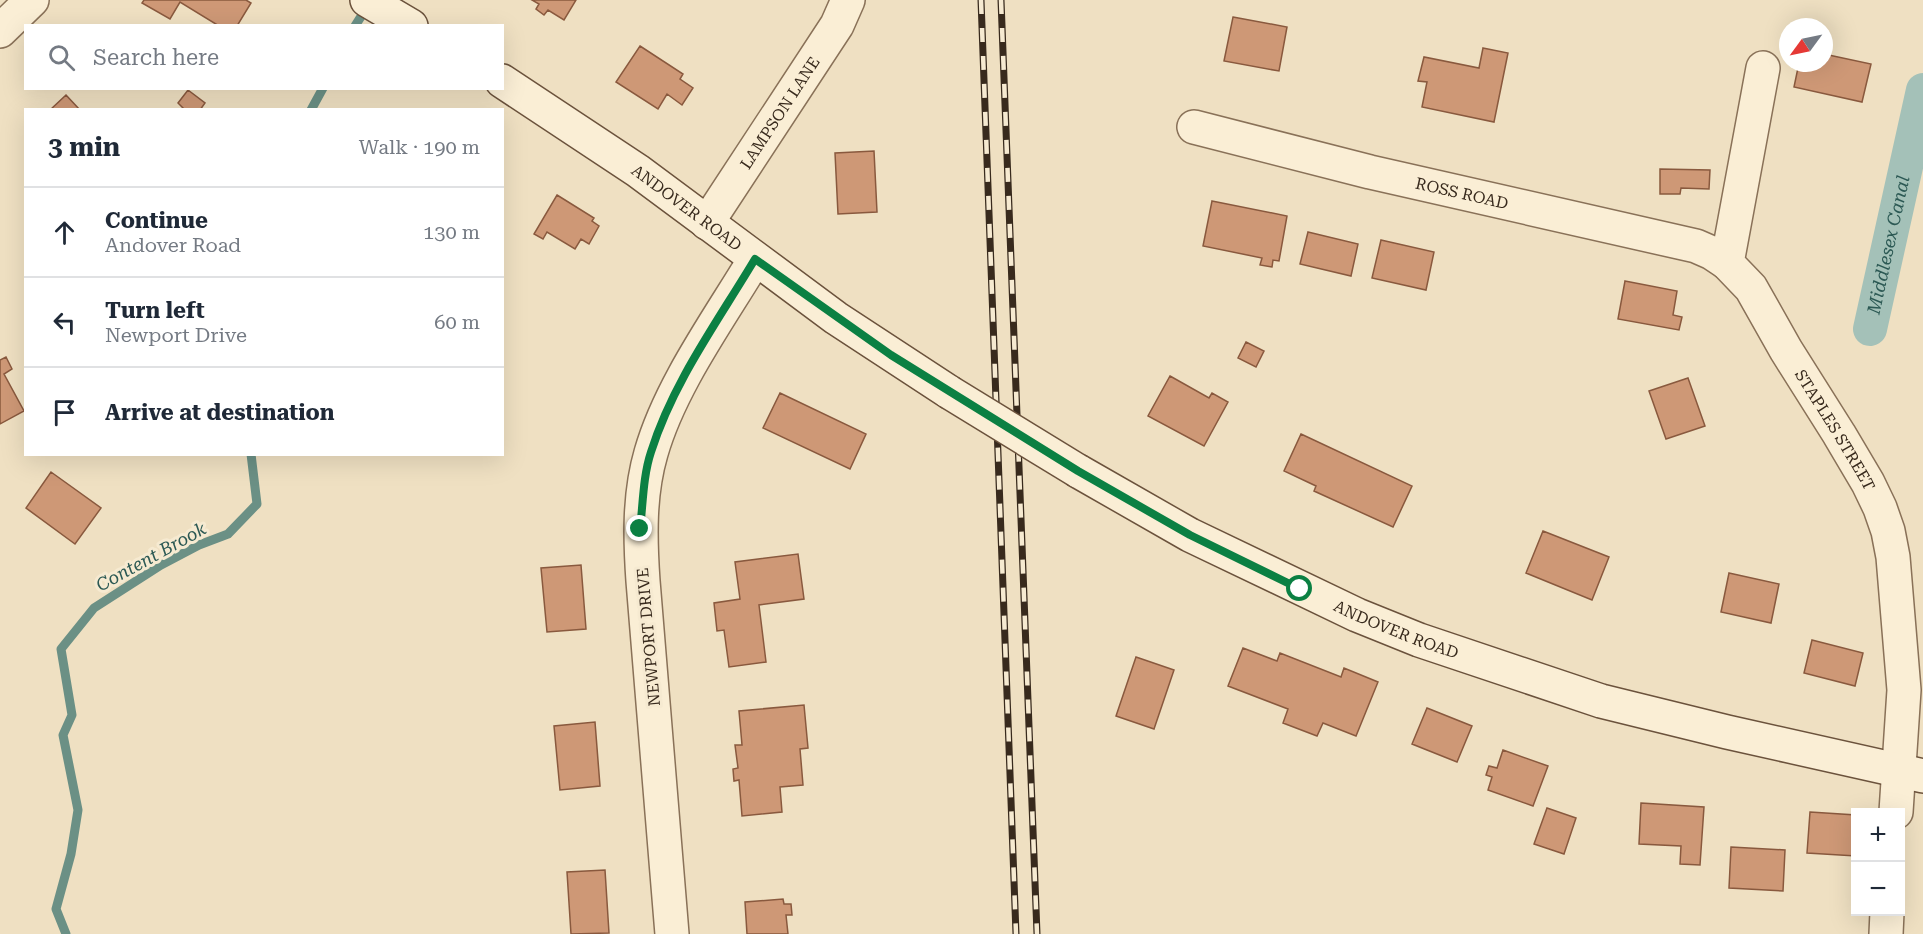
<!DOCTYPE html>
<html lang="en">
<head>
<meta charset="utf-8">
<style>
	body { margin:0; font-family:"Roboto Serif",serif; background:#f2f2f3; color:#1f2937 }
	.controls { position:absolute; right:18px; bottom:18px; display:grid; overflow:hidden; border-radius:0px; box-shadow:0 6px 24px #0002 }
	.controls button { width:54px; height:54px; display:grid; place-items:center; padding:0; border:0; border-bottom:2px solid #e0e1e3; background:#fff; color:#1f2937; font:30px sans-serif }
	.compass { position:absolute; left:1779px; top:18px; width:54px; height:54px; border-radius:50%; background:#fff; box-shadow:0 6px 24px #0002; rotate:237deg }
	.stop { position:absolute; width:18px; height:18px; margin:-14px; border:4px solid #0b8043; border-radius:50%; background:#fff }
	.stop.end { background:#0b8043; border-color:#fff; box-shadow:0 2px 6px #0008 }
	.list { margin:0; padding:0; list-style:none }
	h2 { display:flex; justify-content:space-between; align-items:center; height:78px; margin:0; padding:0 24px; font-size:26px }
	h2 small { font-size:20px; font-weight:400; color:#747a83 }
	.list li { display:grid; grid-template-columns:39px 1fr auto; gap:18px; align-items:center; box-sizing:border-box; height:90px; padding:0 24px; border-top:2px solid #e0e1e3 }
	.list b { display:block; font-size:22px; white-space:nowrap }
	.list p { margin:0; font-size:20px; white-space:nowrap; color:#747a83 }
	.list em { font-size:20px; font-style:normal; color:#747a83 }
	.icon { flex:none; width:33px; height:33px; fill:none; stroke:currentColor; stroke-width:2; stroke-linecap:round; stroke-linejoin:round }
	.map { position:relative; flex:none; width:1923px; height:934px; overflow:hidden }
	.search { position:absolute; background:#fff; box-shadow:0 6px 24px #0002; left:24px; top:24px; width:480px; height:66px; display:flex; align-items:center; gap:15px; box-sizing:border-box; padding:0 21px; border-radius:0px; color:#747a83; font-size:22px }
	.panel { position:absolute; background:#fff; box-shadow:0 6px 24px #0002; left:24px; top:108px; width:480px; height:348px; border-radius:0px }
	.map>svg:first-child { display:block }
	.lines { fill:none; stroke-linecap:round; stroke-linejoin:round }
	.stream { stroke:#6b9085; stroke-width:9 }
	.canal { stroke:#a4c1b8; stroke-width:34 }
	.building { fill:#ce9876; stroke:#89593e; stroke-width:1.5 }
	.minor-casing { stroke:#897158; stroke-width:36 }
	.secondary-casing { stroke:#6b523c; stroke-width:36 }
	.minor { stroke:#faeed5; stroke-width:33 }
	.secondary { stroke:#faeed5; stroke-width:33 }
	.rail-casing { stroke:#382a1d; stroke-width:7 }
	.rail { stroke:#f6ead1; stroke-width:4.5; stroke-dasharray:14; stroke-linecap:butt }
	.secondary-bridge-casing { stroke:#6b523c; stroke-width:36; stroke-linecap:butt }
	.secondary-bridge { stroke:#faeed5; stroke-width:33 }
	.route { stroke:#0b8043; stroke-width:8 }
	.labels { text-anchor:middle; stroke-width:6; stroke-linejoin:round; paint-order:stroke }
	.street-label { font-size:16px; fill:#382a1d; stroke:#f6ead1 }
	.water-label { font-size:18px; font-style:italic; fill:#2c5954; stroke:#f6ead1 }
</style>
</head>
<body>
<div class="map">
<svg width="1923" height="934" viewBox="0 0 1923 934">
	<rect width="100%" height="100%" fill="#efe0c2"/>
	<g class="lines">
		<path class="stream" d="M 355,26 L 367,7
			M 311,110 L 323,88
			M 66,934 L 56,909 L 71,854 L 78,810 L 63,735 L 72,715 L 61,649 L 94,608 L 161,565 L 199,545 L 228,534 L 257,504 L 251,454"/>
		<path class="canal" id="s1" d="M 1870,329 L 1923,90"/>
	</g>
	<path class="building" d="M 144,0 L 246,0 L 251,3 L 237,26 L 219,26 L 180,2 L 170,19 L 142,3 Z
		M 532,0 L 576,0 L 564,20 L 548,10 L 544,15 L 536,9 L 539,4 Z
		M 1233,17 L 1287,27 L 1279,71 L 1224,61 Z
		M 640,46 L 683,74 L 680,79 L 693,88 L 682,105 L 667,94 L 658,109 L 616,82 Z
		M 1483,48 L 1508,53 L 1494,122 L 1422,107 L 1427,82 L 1418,81 L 1424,57 L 1479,68 Z
		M 1824,54 L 1871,64 L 1862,102 L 1794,87 L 1799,63 L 1824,63 Z
		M 188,90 L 205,103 L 200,110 L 185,110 L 178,103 Z
		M 66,95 L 80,110 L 50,110 Z
		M 874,151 L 877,212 L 838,214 L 835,153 Z
		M 1660,169 L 1710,170 L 1709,189 L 1681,188 L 1680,194 L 1660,194 Z
		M 557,195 L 594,218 L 592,221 L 599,226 L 589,244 L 581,239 L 575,249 L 547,232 L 543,239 L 534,234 Z
		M 1212,201 L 1287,216 L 1279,261 L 1273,260 L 1272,267 L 1260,265 L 1262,258 L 1203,246 Z
		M 1308,232 L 1358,244 L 1351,276 L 1300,264 Z
		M 1381,240 L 1434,252 L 1426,290 L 1372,278 Z
		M 1625,281 L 1677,291 L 1673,315 L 1682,317 L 1679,330 L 1618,319 Z
		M 1246,342 L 1264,351 L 1256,367 L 1238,358 Z
		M 6,357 L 12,369 L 4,374 L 24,411 L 0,424 L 0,360 Z
		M 1170,376 L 1209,398 L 1212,393 L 1228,402 L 1204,446 L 1148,416 Z
		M 1688,378 L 1705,426 L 1666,439 L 1649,391 Z
		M 780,393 L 866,434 L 850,469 L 763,428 Z
		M 1301,434 L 1412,486 L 1393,527 L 1314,491 L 1316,486 L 1284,471 Z
		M 51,472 L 101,508 L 75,544 L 26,508 Z
		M 1543,531 L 1609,557 L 1592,600 L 1526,573 Z
		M 798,554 L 804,599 L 759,605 L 766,662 L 729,667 L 724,630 L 717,631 L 714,603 L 740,599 L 735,562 Z
		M 581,565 L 586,629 L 547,632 L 541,568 Z
		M 1729,573 L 1779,584 L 1771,623 L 1721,612 Z
		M 1812,640 L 1863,653 L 1855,686 L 1804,673 Z
		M 1243,648 L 1277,661 L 1280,653 L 1341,677 L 1344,668 L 1378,682 L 1356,736 L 1323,723 L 1317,736 L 1283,723 L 1288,709 L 1228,686 Z
		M 1136,657 L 1174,670 L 1154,729 L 1116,716 Z
		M 804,705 L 808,748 L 800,749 L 803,785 L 780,787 L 782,812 L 742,816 L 739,780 L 734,781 L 733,769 L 738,768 L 735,745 L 742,745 L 739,711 Z
		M 1427,708 L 1472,726 L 1457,762 L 1412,744 Z
		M 595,722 L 600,786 L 560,790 L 554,726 Z
		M 1503,750 L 1548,766 L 1533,806 L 1488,790 L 1492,777 L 1486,775 L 1489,766 L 1497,768 Z
		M 1641,803 L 1704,807 L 1700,865 L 1680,864 L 1681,846 L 1639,844 Z
		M 1547,808 L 1576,818 L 1564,854 L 1534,844 Z
		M 1810,812 L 1856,815 L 1856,856 L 1807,853 Z
		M 1731,847 L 1785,850 L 1783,891 L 1729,888 Z
		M 605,870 L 609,933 L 571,934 L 567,872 Z
		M 783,899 L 784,904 L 791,904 L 792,915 L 786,915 L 788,934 L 747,934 L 745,902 Z"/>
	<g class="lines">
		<g class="minor-casing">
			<g id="minor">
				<path d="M 0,31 L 32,0"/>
				<path id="s2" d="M 1763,68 L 1727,263 L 1751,288 L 1786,350 L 1839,434 L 1868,483 L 1880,508 L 1888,531 L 1893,557 L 1904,690 L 1896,812"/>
				<path id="s3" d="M 1194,127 L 1370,172 L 1696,246 L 1712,253 L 1727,263"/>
				<path id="s4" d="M 707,223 L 837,25 L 848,0"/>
				<path d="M 672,934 L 643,581 C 640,538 639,494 651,453 C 670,386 719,319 755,259"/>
				<path d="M 1886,934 L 1887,912"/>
			</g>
		</g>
		<g class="secondary-casing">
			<g id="secondary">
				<path d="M 367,0 L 411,26"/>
				<path id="s5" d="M 502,81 L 638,171 L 836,318 L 949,392"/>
				<path id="s6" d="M 1078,471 L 1190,535 L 1357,615 L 1419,640 L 1601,701 L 1727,732 L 1923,776"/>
			</g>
		</g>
		<use href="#minor" class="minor"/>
		<use href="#secondary" class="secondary"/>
		<g class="rail-casing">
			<path id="rail" d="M 981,0 L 1016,934
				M 1001,0 L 1037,934"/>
		</g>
		<use href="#rail" class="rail"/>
		<g class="secondary-bridge-casing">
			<path id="secondary-bridge" d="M 949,392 L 1078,471"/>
		</g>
		<use href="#secondary-bridge" class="secondary-bridge"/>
	</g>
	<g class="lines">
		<path class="route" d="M 640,529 C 643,504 643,476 651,452 C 673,382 718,321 755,259 L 891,355 L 1078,471 L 1190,535 L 1300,589"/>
	</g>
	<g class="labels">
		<g class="street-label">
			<text dy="6" stroke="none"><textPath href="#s4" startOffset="132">LAMPSON LANE</textPath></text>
			<text dy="6" stroke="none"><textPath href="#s3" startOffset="276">ROSS ROAD</textPath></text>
			<text dy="6" stroke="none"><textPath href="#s5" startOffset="224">ANDOVER ROAD</textPath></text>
			<text dy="6" stroke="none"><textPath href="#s2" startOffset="398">STAPLES STREET</textPath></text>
			<text dy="6" stroke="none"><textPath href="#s6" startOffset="356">ANDOVER ROAD</textPath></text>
			<text transform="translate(648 637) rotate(-95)" y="6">NEWPORT DRIVE</text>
		</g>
		<g class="water-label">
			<text dy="6" stroke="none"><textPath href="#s1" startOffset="86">Middlesex Canal</textPath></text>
			<text transform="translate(151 557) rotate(-29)" y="6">Content Brook</text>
		</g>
	</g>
</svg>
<div class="controls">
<button>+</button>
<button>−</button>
</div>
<svg class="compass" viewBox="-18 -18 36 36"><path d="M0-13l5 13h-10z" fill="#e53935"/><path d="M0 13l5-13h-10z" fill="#747a83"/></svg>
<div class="stop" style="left:1300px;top:589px"></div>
<div class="stop end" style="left:640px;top:529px"></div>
<div class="search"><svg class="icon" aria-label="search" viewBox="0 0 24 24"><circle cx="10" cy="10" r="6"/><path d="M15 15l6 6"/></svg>Search here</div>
<section class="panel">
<h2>3 min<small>Walk · 190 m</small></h2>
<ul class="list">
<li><svg class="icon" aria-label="ahead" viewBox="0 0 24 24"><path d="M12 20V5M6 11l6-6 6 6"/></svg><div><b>Continue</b><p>Andover Road</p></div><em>130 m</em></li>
<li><svg class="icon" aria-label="left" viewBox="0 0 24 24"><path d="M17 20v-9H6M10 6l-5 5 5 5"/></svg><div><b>Turn left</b><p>Newport Drive</p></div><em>60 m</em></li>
<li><svg class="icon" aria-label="arrive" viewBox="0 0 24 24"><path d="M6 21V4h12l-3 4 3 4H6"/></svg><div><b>Arrive at destination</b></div></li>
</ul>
</section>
</div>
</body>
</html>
